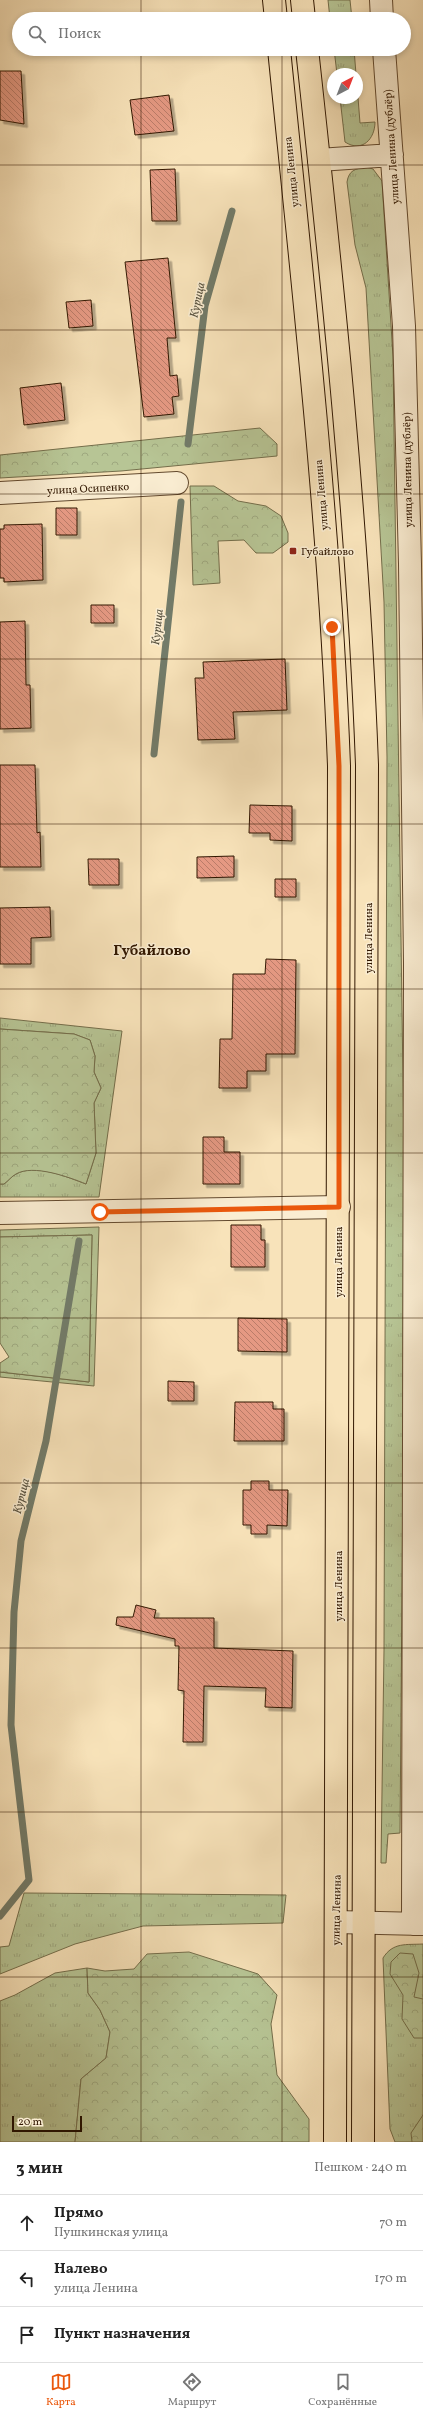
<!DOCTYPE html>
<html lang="ru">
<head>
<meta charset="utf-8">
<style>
	body { margin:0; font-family:Vollkorn,serif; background:#f6f6f6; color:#222 }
	.compass { position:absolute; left:327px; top:68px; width:36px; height:36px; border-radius:50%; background:#fff; box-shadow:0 2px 6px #0003; rotate:42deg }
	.scale { position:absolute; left:12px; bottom:10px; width:70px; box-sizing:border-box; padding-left:4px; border:2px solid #311701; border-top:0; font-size:11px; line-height:14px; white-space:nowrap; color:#311701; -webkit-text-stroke:3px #faedd2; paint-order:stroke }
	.stop { position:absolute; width:12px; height:12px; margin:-9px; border:3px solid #ea580c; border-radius:50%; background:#fff }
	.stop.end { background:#ea580c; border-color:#fff; box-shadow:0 1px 4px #0008 }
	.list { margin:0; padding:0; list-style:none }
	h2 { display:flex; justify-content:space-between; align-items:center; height:52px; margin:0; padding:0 16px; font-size:17px }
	h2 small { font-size:13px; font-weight:400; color:#767676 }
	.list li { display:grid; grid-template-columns:26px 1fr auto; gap:12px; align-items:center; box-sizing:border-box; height:56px; padding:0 16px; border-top:1px solid #e0e0e0 }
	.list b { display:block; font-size:15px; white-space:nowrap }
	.list p { margin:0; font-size:13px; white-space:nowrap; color:#767676 }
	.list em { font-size:13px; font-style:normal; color:#767676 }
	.icon { flex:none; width:22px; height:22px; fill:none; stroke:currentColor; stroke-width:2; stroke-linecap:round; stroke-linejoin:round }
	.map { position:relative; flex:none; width:423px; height:2142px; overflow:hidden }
	.search { position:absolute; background:#fff; box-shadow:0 2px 6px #0003; left:12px; right:12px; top:12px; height:44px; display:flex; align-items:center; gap:10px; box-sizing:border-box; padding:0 14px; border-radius:22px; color:#767676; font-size:15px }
	.sheet { height:220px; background:#fff }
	nav { display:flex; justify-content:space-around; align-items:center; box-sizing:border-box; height:56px; border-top:1px solid #e0e0e0; background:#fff; font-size:11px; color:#767676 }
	nav a { display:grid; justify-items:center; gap:2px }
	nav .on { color:#ea580c }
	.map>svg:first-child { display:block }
	.grass { fill:url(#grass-tufts); stroke:#746e4b }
	.forest { fill:url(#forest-crowns); stroke:#746e4b }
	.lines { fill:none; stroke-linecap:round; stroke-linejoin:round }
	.stream { stroke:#727b69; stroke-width:7 }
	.building { fill:url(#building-back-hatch); stroke:#311701; filter:url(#shadow) }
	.minor-casing { stroke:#634a2f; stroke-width:24 }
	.major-casing { stroke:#311701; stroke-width:24 }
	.minor { stroke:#faedd2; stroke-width:22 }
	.major { stroke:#f8e3ba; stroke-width:22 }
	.route { stroke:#ea580c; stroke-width:5 }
	.grid { fill:none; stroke:#311701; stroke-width:1; stroke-opacity:0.55 }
	.poi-dot { fill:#8f2418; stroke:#faedd2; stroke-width:1.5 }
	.labels { text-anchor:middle; stroke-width:3; stroke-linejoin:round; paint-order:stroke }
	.street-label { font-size:11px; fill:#311701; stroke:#faedd2 }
	.poi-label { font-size:11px; fill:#311701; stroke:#faedd2; text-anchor:start }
	.water-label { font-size:12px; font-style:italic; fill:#57513e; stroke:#faedd2 }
	.district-label { font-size:15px; font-weight:bold; fill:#311701; stroke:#faedd2 }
</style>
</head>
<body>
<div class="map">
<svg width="423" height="2142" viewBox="0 0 423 2142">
	<defs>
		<pattern id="grass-tufts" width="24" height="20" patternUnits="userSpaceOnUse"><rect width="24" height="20" fill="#b7c595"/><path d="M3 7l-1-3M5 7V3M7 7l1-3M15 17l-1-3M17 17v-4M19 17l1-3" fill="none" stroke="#9ea87f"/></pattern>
		<pattern id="forest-crowns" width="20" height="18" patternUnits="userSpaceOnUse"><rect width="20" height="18" fill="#b7c595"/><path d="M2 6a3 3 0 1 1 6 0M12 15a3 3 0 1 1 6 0" fill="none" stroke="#9ea87f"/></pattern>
		<pattern id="building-back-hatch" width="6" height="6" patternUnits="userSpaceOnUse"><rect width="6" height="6" fill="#e59983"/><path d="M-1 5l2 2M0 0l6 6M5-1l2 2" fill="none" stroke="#ba7c69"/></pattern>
		<filter id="shadow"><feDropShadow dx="3.5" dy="3.5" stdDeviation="0" flood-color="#0004"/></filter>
	</defs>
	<rect width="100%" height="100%" fill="#f8e3ba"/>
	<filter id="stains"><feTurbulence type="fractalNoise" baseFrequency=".005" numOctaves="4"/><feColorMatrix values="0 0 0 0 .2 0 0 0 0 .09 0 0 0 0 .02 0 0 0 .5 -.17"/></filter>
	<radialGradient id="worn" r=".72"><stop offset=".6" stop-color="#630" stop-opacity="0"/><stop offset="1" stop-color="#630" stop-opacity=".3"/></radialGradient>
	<path class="grass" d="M 328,0 L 350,0 L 352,19 L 330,19 Z
		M 334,49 L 354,49 L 356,74 L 337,74 Z
		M 357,85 L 360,123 L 375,122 C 375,139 362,153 345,142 L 340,98 L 357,98 Z
		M 366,167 L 373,169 L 382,181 L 393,357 L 405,1227 L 400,1833 L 388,1834 L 386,1863 L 381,1863 L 384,1650 L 387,757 L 384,602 L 366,288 L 355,245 L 347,182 C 349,170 355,169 366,167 Z
		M 0,1018 L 122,1031 L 99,1197 L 0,1197 L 0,1184 L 4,1184 C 8,1181 12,1176 16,1174 C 35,1163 67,1177 86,1184 L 96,1153 L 94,1103 L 101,1088 L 94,1072 L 95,1056 L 90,1040 L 74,1034 L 0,1029 Z
		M 99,1227 L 94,1386 L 0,1377 L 0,1372 L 89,1382 L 92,1235 L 0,1237 L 0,1230 Z
		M 24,1893 L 286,1895 L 283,1923 L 143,1926 L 75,1944 L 0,1974 L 0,1947 L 9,1946 Z
		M 423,1944 L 423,2142 L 395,2142 L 390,2129 L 383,1958 C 393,1942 406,1945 423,1944 Z
		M 87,1968 L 88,1993 L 100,2010 L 110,2032 L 106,2058 L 81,2079 L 75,2142 L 0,2142 L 0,2001 L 15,1995 L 55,1973 Z"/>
	<path class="forest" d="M 260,428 L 277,444 L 277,456 L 121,471 L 0,478 L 0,455 Z
		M 190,486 L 214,486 L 238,501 L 266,506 L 281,516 L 288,533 L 288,542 L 273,553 L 256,553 L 244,540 L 218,541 L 220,583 L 193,585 Z
		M 0,1029 L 74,1034 L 90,1040 L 95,1056 L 94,1072 L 101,1088 L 94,1103 L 96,1153 L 86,1184 C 69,1177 33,1164 16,1174 C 12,1176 8,1181 4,1184 L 0,1184 Z
		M 92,1235 L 89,1382 L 0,1372 L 0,1363 L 9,1357 L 0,1343 L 0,1237 Z
		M 189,1952 L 258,1974 L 277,1995 L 271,2024 L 277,2075 L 309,2119 L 309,2142 L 75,2142 L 81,2079 L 106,2058 L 110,2032 L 100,2010 L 88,1993 L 87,1968 L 105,1971 L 134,1969 L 147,1954 Z
		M 400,1953 L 413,1954 L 419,1973 L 414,1997 L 423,1999 L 423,2038 L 414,2038 L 402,2019 L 403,1995 L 390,1974 L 391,1962 Z
		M 423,2115 L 423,2142 L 412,2142 L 411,2133 Z"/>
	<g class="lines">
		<path class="stream" d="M 188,444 L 205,306 L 232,211
			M 154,754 L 181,502
			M 0,1916 L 29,1880 L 11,1725 L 14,1612 L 21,1541 L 46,1441 L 79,1241"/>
	</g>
	<path class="building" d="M 0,71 L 21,71 L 24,124 L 0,120 Z
		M 169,95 L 174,131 L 135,135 L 130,100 Z
		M 175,169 L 177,221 L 152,221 L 150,170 Z
		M 168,258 L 176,338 L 167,338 L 170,376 L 177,375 L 179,396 L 172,397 L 174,414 L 144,417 L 125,262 Z
		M 91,300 L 93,326 L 69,328 L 66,302 Z
		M 61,383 L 65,420 L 24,425 L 20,388 Z
		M 56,508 L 77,508 L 77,535 L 56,535 Z
		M 42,524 L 43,580 L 4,582 L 4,578 L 0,578 L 0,529 L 4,529 L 4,525 Z
		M 91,605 L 114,605 L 114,623 L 91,623 Z
		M 25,621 L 26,685 L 30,685 L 31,728 L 0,729 L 0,622 Z
		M 285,659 L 287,710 L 233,712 L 235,739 L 198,740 L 195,678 L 204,678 L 203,662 Z
		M 0,765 L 35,765 L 37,833 L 40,832 L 41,867 L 0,867 Z
		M 250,805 L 292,806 L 292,841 L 270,840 L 270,833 L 249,833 Z
		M 234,856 L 234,877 L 197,878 L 197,857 Z
		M 88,859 L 119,859 L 119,885 L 89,885 Z
		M 275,879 L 296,879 L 296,897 L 275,897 Z
		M 50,907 L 51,937 L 31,938 L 31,964 L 0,964 L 0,908 Z
		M 266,959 L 296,960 L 295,1054 L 266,1054 L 266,1071 L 247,1071 L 247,1088 L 219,1088 L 220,1039 L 232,1039 L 233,974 L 265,974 Z
		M 203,1137 L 224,1137 L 224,1152 L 240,1152 L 240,1184 L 203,1184 Z
		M 231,1225 L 261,1225 L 261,1240 L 265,1240 L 265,1267 L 231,1267 Z
		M 238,1318 L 287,1319 L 287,1352 L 238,1351 Z
		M 168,1381 L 194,1382 L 194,1401 L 168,1401 Z
		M 235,1402 L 273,1402 L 273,1409 L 284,1409 L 284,1441 L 234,1441 Z
		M 251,1481 L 269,1481 L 269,1490 L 288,1490 L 287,1526 L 267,1525 L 267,1534 L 251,1534 L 251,1525 L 243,1525 L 243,1490 L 251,1490 Z
		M 136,1605 L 156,1610 L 154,1618 L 214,1618 L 214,1648 L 293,1651 L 292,1708 L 265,1707 L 266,1688 L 204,1686 L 203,1742 L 183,1742 L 184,1691 L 178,1690 L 179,1646 L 175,1646 L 175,1639 L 116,1625 L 117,1617 L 133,1617 Z"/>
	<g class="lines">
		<g class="minor-casing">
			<path id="minor" d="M 381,0 L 382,19
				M 384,49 L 404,326 L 410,564 L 415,963 L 413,1924
				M 319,160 L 392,155
				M 0,493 L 177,483
				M 0,1213 L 339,1207
				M 336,1922 L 423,1924"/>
		</g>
		<g class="major-casing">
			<path id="major" d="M 274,0 L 276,19
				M 302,0 L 304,19
				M 279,49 C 303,287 330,526 339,766 L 335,2142
				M 307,49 C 333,287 358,526 367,765 L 363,2142"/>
		</g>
		<use href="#minor" class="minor"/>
		<use href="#major" class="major"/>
	</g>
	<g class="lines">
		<path class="route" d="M 100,1212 L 339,1207 L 339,766 L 332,627"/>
	</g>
	<path class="grid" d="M 141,0 L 141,19M 282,0 L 282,19M 141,49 L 141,2142M 282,49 L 282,2142M 0,165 L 423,165M 0,330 L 423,330M 0,494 L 423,494M 0,659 L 423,659M 0,824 L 423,824M 0,989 L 423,989M 0,1153 L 423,1153M 0,1318 L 423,1318M 0,1483 L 423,1483M 0,1648 L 423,1648M 0,1812 L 423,1812M 0,1977 L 423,1977"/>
	<rect class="poi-dot" x="289" y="547" width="8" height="8" rx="2"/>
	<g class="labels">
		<g class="street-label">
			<text transform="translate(391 147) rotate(-94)" y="4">улица Ленина (дублёр)</text>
			<text transform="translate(291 172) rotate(-96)" y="4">улица Ленина</text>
			<text transform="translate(407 470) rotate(-91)" y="4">улица Ленина (дублёр)</text>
			<text transform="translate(88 488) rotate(-3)" y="4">улица Осипенко</text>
			<text transform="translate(321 495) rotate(-95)" y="4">улица Ленина</text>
			<text transform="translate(368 938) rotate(-90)" y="4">улица Ленина</text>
			<text transform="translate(338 1262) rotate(-90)" y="4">улица Ленина</text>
			<text transform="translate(338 1586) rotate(-90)" y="4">улица Ленина</text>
			<text transform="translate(336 1910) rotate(-89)" y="4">улица Ленина</text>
		</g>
		<g class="poi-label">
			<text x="301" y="555">Губайлово</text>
		</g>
		<g class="water-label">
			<text transform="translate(197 300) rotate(-78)" y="4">Курица</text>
			<text transform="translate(157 627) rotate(-84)" y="4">Курица</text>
			<text transform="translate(21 1496) rotate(-76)" y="4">Курица</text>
		</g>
		<g class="district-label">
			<text x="152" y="955">Губайлово</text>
		</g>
	</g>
	<rect width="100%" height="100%" filter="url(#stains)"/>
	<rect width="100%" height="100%" fill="url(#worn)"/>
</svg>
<svg class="compass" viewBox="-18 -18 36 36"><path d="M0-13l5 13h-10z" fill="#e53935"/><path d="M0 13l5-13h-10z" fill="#767676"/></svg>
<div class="scale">20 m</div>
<div class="stop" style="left:100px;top:1212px"></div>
<div class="stop end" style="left:332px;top:627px"></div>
<div class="search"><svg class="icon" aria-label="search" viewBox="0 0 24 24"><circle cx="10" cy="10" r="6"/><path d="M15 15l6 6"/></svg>Поиск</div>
</div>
<section class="sheet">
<h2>3 мин<small>Пешком · 240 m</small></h2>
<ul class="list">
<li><svg class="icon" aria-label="ahead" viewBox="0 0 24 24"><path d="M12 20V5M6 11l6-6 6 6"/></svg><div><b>Прямо</b><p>Пушкинская улица</p></div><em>70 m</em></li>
<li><svg class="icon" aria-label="left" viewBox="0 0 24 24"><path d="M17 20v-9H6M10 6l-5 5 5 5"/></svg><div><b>Налево</b><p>улица Ленина</p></div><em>170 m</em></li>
<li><svg class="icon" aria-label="arrive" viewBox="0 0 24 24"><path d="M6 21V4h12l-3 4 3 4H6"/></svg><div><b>Пункт назначения</b></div></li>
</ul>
</section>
<nav>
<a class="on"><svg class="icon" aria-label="map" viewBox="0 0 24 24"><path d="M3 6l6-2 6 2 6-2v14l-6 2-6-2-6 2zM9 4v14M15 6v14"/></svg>Карта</a>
<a><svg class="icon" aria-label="directions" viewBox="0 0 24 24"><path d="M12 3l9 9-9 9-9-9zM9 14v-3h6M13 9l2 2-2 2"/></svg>Маршрут</a>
<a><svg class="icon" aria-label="saved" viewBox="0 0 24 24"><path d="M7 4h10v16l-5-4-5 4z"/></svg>Сохранённые</a>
</nav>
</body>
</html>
